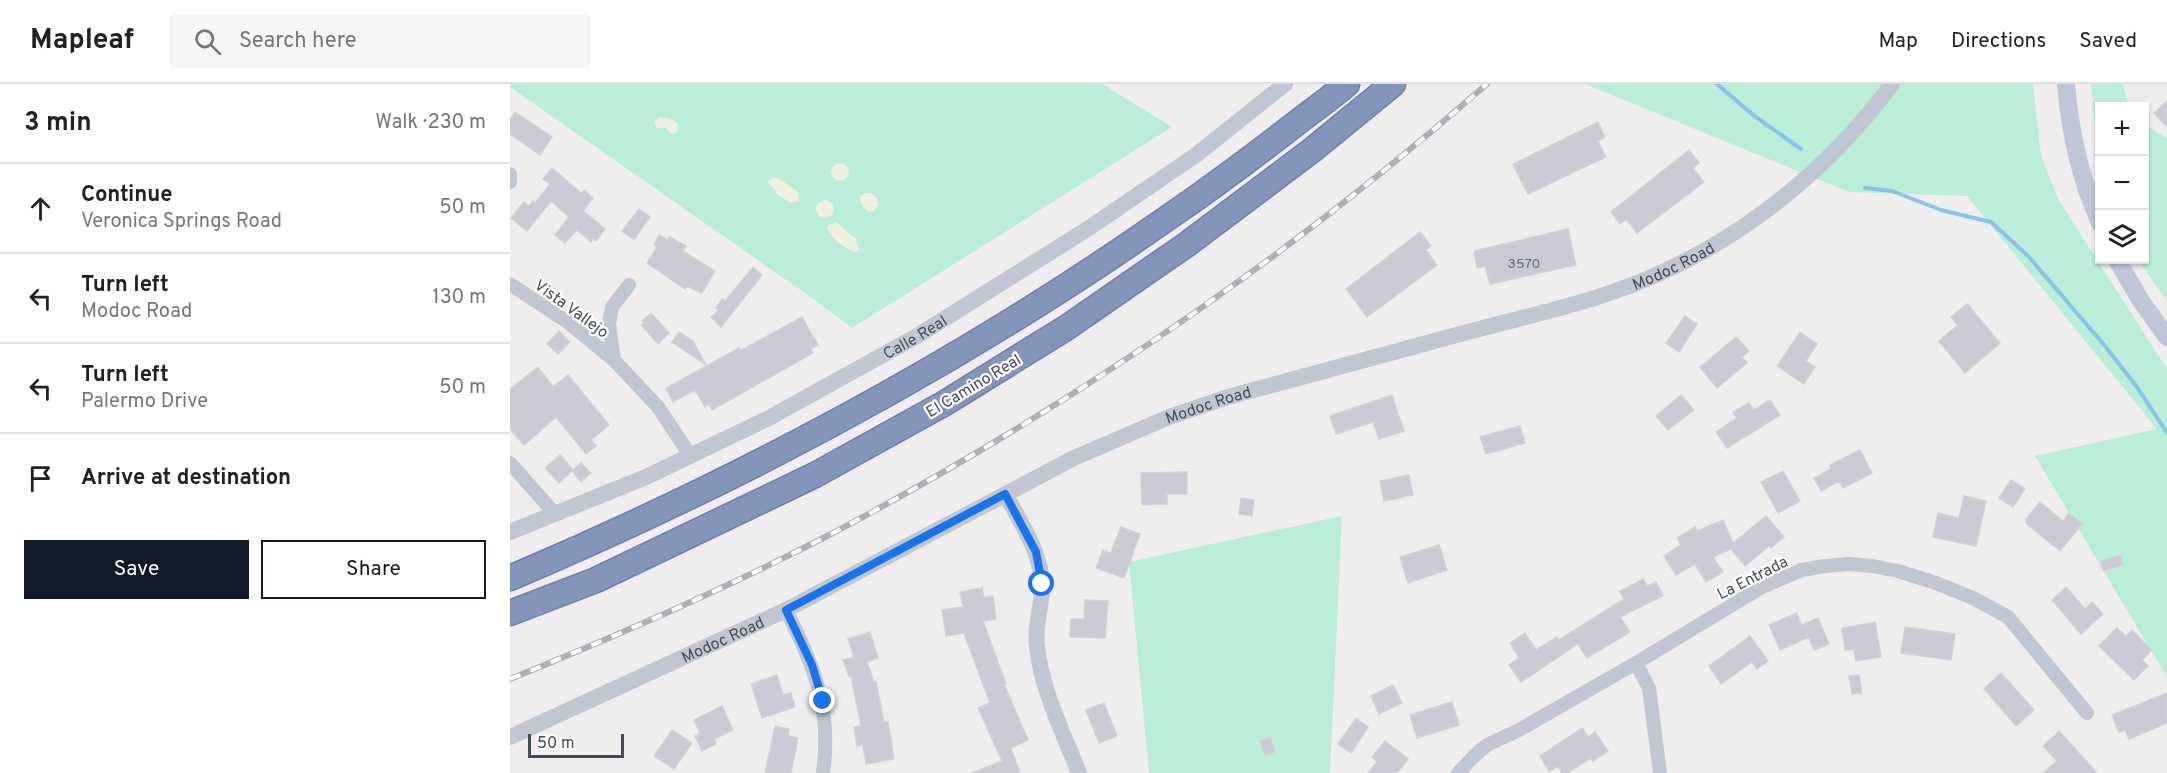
<!DOCTYPE html>
<html lang="en">
<head>
<meta charset="utf-8">
<style>
	body { margin:0; font-family:Overpass,sans-serif; background:#f6f6f6; color:#222 }
	.controls { position:absolute; right:18px; top:18px; display:grid; overflow:hidden; border-radius:0px; box-shadow:0 2px 4px #0004 }
	.controls button { width:54px; height:54px; display:grid; place-items:center; padding:0; border:0; border-bottom:2px solid #e0e0e0; background:#fff; color:#222; font:30px sans-serif }
	.scale { position:absolute; left:18px; bottom:15px; width:96px; box-sizing:border-box; padding-left:6px; border:3px solid #454c5a; border-top:0; font-size:16px; line-height:21px; white-space:nowrap; color:#454c5a; -webkit-text-stroke:4px #fff; paint-order:stroke }
	.stop { position:absolute; width:18px; height:18px; margin:-14px; border:4px solid #1a73e8; border-radius:50%; background:#fff }
	.stop.end { background:#1a73e8; border-color:#fff; box-shadow:0 2px 6px #0008 }
	.list { margin:0; padding:0; list-style:none }
	h2 { display:flex; justify-content:space-between; align-items:center; height:78px; margin:0; padding:0 24px; font-size:26px }
	h2 small { font-size:20px; font-weight:400; color:#767676 }
	.list li { display:grid; grid-template-columns:39px 1fr auto; gap:18px; align-items:center; box-sizing:border-box; height:90px; padding:0 24px; border-top:2px solid #e0e0e0 }
	.list b { display:block; font-size:22px; white-space:nowrap }
	.list p { margin:0; font-size:20px; white-space:nowrap; color:#767676 }
	.list em { font-size:20px; font-style:normal; color:#767676 }
	.actions { display:flex; gap:12px; padding:18px 24px }
	.actions a { flex:1; padding:14px 0; border:2px solid #111827; border-radius:0px; text-align:center; font-size:21px; color:#111827 }
	.actions .main { background:#111827; color:#fff }
	.icon { flex:none; width:33px; height:33px; fill:none; stroke:currentColor; stroke-width:2; stroke-linecap:round; stroke-linejoin:round }
	.map { position:relative; flex:none; width:1657px; height:689px; overflow:hidden }
	header { display:flex; align-items:center; gap:36px; box-sizing:border-box; height:84px; padding:0 30px; background:#fff; border-bottom:2px solid #e0e0e0 }
	header strong { font-size:28px }
	nav { display:flex; gap:33px; margin-inline-start:auto; font-size:21px }
	.search { width:420px; height:54px; background:#f6f6f6; display:flex; align-items:center; gap:15px; box-sizing:border-box; padding:0 21px; border-radius:0px; color:#767676; font-size:22px }
	main { display:flex }
	aside { flex:1; background:#fff }
	.map>svg:first-child { display:block }
	.green { fill:#baeed8 }
	.sand { fill:#f1efdd }
	.lines { fill:none; stroke-linecap:round; stroke-linejoin:round }
	.stream { stroke:#87c3eb; stroke-width:4 }
	.building { fill:#c9cad3; stroke:#d1d1d8; stroke-width:1.5 }
	.motorway-casing { stroke:#6f80a8; stroke-width:27 }
	.minor { stroke:#c0c6d2; stroke-width:14 }
	.tertiary { stroke:#c0c6d2; stroke-width:16 }
	.secondary { stroke:#bfc6d6; stroke-width:18 }
	.motorway { stroke:#8495bc; stroke-width:24 }
	.rail-casing { stroke:#afb0b7; stroke-width:6 }
	.rail { stroke:#fff; stroke-width:4; stroke-dasharray:11; stroke-linecap:butt }
	.route { stroke:#1a73e8; stroke-width:8 }
	.labels { text-anchor:middle; stroke-width:4.5; stroke-linejoin:round; paint-order:stroke }
	.number-label { font-size:14px; fill:#666c78 }
	.street-label { font-size:16px; fill:#454c5a; stroke:#fff }
</style>
</head>
<body>
<header>
<strong>Mapleaf</strong>
<div class="search"><svg class="icon" aria-label="search" viewBox="0 0 24 24"><circle cx="10" cy="10" r="6"/><path d="M15 15l6 6"/></svg>Search here</div>
<nav><a>Map</a><a>Directions</a><a>Saved</a></nav>
</header>
<main>
<aside>
<h2>3 min<small>Walk · 230 m</small></h2>
<ul class="list">
<li><svg class="icon" aria-label="ahead" viewBox="0 0 24 24"><path d="M12 20V5M6 11l6-6 6 6"/></svg><div><b>Continue</b><p>Veronica Springs Road</p></div><em>50 m</em></li>
<li><svg class="icon" aria-label="left" viewBox="0 0 24 24"><path d="M17 20v-9H6M10 6l-5 5 5 5"/></svg><div><b>Turn left</b><p>Modoc Road</p></div><em>130 m</em></li>
<li><svg class="icon" aria-label="left" viewBox="0 0 24 24"><path d="M17 20v-9H6M10 6l-5 5 5 5"/></svg><div><b>Turn left</b><p>Palermo Drive</p></div><em>50 m</em></li>
<li><svg class="icon" aria-label="arrive" viewBox="0 0 24 24"><path d="M6 21V4h12l-3 4 3 4H6"/></svg><div><b>Arrive at destination</b></div></li>
</ul>
<div class="actions"><a class="main">Save</a><a>Share</a></div>
</aside>
<div class="map">
<svg width="1657" height="689" viewBox="0 0 1657 689">
	<rect width="100%" height="100%" fill="#efeded"/>
	<path class="green" d="M 0,0 L 592,0 L 662,43 L 342,244 L 305,216 L 0,3 Z
		M 1075,0 L 1523,0 L 1531,71 L 1548,115 L 1657,285 L 1657,593 L 1525,372 L 1647,345 L 1457,112 L 1339,108 Z
		M 1581,0 L 1613,0 L 1618,22 L 1590,22 L 1589,84 Z
		M 1635,41 L 1657,54 L 1657,217 L 1628,176 L 1634,176 Z
		M 832,432 L 820,689 L 639,689 L 619,478 Z"/>
	<path class="sand" d="M 150,33 L 161,35 L 168,40 L 167,49 L 161,50 L 156,44 L 147,44 L 144,38 Z
		M321 88a9 9 0 1 1 18 0a9 9 0 1 1-18 0Z
		M 262,93 C 271,94 280,103 288,108 L 289,117 L 282,119 L 269,112 L 258,98 Z
		M 354,109 C 363,108 368,112 368,121 L 363,128 C 355,128 350,121 350,113 Z
		M306 125a9 9 0 1 1 18 0a9 9 0 1 1-18 0Z
		M 326,138 L 346,155 L 349,166 L 346,168 C 334,165 322,155 317,144 L 319,141 Z"/>
	<g class="lines">
		<path class="stream" d="M 1207,0 L 1243,31 L 1291,65
			M 1355,104 L 1382,107 L 1431,126 L 1481,138 L 1518,172 L 1595,262 L 1627,303 L 1657,349"/>
	</g>
	<path class="building" d="M 1657,17 L 1657,43 L 1644,29 Z
		M 5,28 L 42,53 L 30,71 L 0,50 L 0,36 Z
		M 1088,38 L 1095,53 L 1088,57 L 1096,73 L 1018,110 L 1003,80 Z
		M 1179,66 L 1189,79 L 1183,84 L 1194,98 L 1127,149 L 1116,135 L 1110,140 L 1101,128 Z
		M 42,84 L 71,109 L 74,106 L 83,114 L 73,127 L 95,145 L 86,157 L 83,155 L 81,158 L 67,146 L 55,159 L 45,151 L 59,133 L 41,117 L 17,147 L 1,134 L 14,118 L 19,122 L 23,117 L 25,119 L 40,100 L 33,95 Z
		M 129,125 L 140,133 L 124,156 L 112,147 Z
		M 1058,145 L 1066,181 L 980,200 L 975,182 L 967,184 L 964,167 Z
		M 910,148 L 921,162 L 916,166 L 927,181 L 857,233 L 836,205 Z
		M 149,151 L 158,156 L 160,153 L 176,162 L 173,167 L 205,187 L 192,209 L 177,202 L 175,205 L 137,179 L 145,166 L 146,162 L 144,161 Z
		M 243,183 L 252,191 L 211,243 L 201,233 L 209,226 L 206,224 L 212,215 L 215,217 Z
		M 1457,220 L 1490,259 L 1455,289 L 1429,257 L 1448,241 L 1441,233 Z
		M 141,229 L 159,249 L 148,260 L 131,241 L 134,239 L 132,237 Z
		M 1175,232 L 1187,240 L 1169,268 L 1156,259 Z
		M 292,233 L 308,261 L 301,265 L 303,269 L 202,326 L 199,320 L 195,323 L 185,306 L 163,318 L 156,304 L 229,264 L 230,267 Z
		M 49,247 L 60,258 L 48,270 L 37,260 Z
		M 169,248 L 183,257 L 196,281 L 162,258 Z
		M 1290,248 L 1307,260 L 1296,277 L 1305,283 L 1294,300 L 1267,282 Z
		M 1226,253 L 1239,267 L 1232,273 L 1237,279 L 1207,304 L 1190,283 Z
		M 28,283 L 43,303 L 58,291 L 99,341 L 81,356 L 86,362 L 76,370 L 46,333 L 14,361 L 0,345 L 0,305 Z
		M 882,311 L 894,347 L 869,355 L 863,338 L 826,350 L 820,332 Z
		M 1171,311 L 1184,326 L 1158,346 L 1146,332 Z
		M 1260,316 L 1270,331 L 1217,364 L 1206,348 L 1227,334 L 1223,328 L 1239,319 L 1244,326 Z
		M 1010,342 L 1015,359 L 976,370 L 970,353 Z
		M 1350,366 L 1362,389 L 1333,404 L 1329,397 L 1311,407 L 1304,394 L 1321,385 L 1320,381 Z
		M 50,371 L 63,386 L 49,399 L 35,384 Z
		M 71,379 L 81,389 L 71,398 L 62,387 Z
		M 1273,387 L 1290,417 L 1268,429 L 1251,398 Z
		M 677,388 L 677,410 L 657,410 L 657,420 L 632,421 L 631,389 Z
		M 899,391 L 903,411 L 874,417 L 870,397 Z
		M 1501,396 L 1515,405 L 1503,423 L 1489,414 Z
		M 1454,412 L 1476,417 L 1466,462 L 1423,453 L 1428,429 L 1449,434 Z
		M 731,414 L 744,416 L 742,432 L 729,430 Z
		M 1530,418 L 1553,437 L 1559,429 L 1572,440 L 1550,467 L 1516,439 L 1516,435 Z
		M 1256,432 L 1274,453 L 1261,464 L 1259,462 L 1235,482 L 1221,465 L 1203,473 L 1213,488 L 1196,498 L 1185,480 L 1166,491 L 1154,472 L 1171,461 L 1167,454 L 1185,443 L 1187,447 L 1213,436 L 1223,459 Z
		M 611,443 L 630,450 L 614,494 L 586,484 L 593,466 L 601,469 Z
		M 929,461 L 937,486 L 898,499 L 890,473 Z
		M 1611,471 L 1613,481 L 1593,487 L 1591,477 Z
		M 1133,495 L 1137,502 L 1146,498 L 1153,512 L 1110,533 L 1120,548 L 1077,574 L 1068,560 L 1011,598 L 999,581 L 1009,574 L 1000,559 L 1015,549 L 1026,566 L 1047,553 L 1049,556 L 1114,515 L 1110,507 Z
		M 1556,503 L 1575,525 L 1582,518 L 1593,530 L 1571,550 L 1542,516 Z
		M 472,504 L 474,514 L 483,512 L 486,535 L 473,537 L 496,600 L 494,600 L 518,656 L 501,664 L 510,689 L 462,689 L 492,677 L 468,624 L 480,619 L 454,549 L 436,552 L 432,526 L 453,523 L 450,508 Z
		M 575,516 L 598,517 L 595,554 L 560,553 L 561,535 L 574,535 Z
		M 1287,529 L 1291,541 L 1308,534 L 1319,560 L 1304,566 L 1299,553 L 1270,566 L 1259,541 Z
		M 1365,538 L 1371,573 L 1346,577 L 1344,565 L 1335,566 L 1332,544 Z
		M 1395,543 L 1445,550 L 1441,576 L 1391,569 Z
		M 1607,544 L 1616,552 L 1622,546 L 1642,566 L 1632,576 L 1638,582 L 1624,596 L 1589,562 Z
		M 360,548 L 368,574 L 357,578 L 364,598 L 366,598 L 374,638 L 378,638 L 384,675 L 356,680 L 353,661 L 347,662 L 344,643 L 351,642 L 341,592 L 339,592 L 333,576 L 344,573 L 338,555 Z
		M 1240,552 L 1258,577 L 1247,585 L 1242,578 L 1211,600 L 1199,582 Z
		M 1491,589 L 1524,626 L 1506,642 L 1474,605 Z
		M 267,591 L 273,611 L 281,609 L 285,623 L 252,634 L 241,600 Z
		M 1349,591 L 1352,609 L 1342,610 L 1339,592 Z
		M 883,601 L 892,619 L 869,630 L 861,612 Z
		M 1657,609 L 1657,639 L 1619,655 L 1615,646 L 1609,648 L 1602,631 Z
		M 942,618 L 949,641 L 907,654 L 900,631 Z
		M 594,619 L 607,652 L 589,659 L 576,626 Z
		M 212,622 L 223,646 L 204,655 L 206,660 L 192,667 L 185,652 L 190,649 L 184,636 Z
		M 846,634 L 858,643 L 841,669 L 828,660 Z
		M 265,642 L 279,645 L 278,652 L 288,654 L 281,689 L 255,689 Z
		M 1072,644 L 1078,653 L 1085,648 L 1098,667 L 1083,677 L 1081,674 L 1057,689 L 1052,689 L 1048,682 L 1039,687 L 1030,672 Z
		M 162,646 L 182,659 L 164,685 L 144,672 Z
		M 1549,647 L 1587,689 L 1533,689 L 1547,677 L 1533,662 Z
		M 760,653 L 765,668 L 755,671 L 750,657 Z
		M 875,657 L 898,675 L 887,689 L 858,689 L 867,678 L 862,673 Z"/>
	<g class="lines">
		<g class="motorway-casing">
			<path id="motorway" d="M 0,494 C 231,396 451,279 656,135 C 697,107 736,78 775,48 C 795,32 817,17 837,0
				M 0,529 L 86,496 L 305,391 L 435,319 L 556,244 L 676,161 L 801,67 L 883,0"/>
		</g>
		<path class="minor" d="M 0,90 L 0,98
			M 0,200 L 59,239 L 104,276
			M 119,201 L 102,223 L 99,240 L 104,276 L 148,323 L 180,371
			M 0,379 L 45,430
			M 276,526 C 304,581 322,626 313,689
			M 1126,579 L 1139,604 L 1150,689
			M 948,689 L 966,670 L 977,661 L 1009,646 L 1126,579 L 1252,503 L 1292,486 L 1315,482 L 1339,480 L 1362,482 L 1388,487 L 1426,499 L 1463,514 L 1498,533 L 1577,629"/>
		<g class="tertiary">
			<path d="M 495,410 C 511,439 532,469 532,503 C 532,523 524,542 527,563 C 532,607 553,648 569,689"/>
			<path id="s1" d="M 0,448 L 136,393 L 259,334 L 407,252 L 579,144 L 686,71 L 775,0"/>
			<path id="s2" d="M 0,653 L 276,526 L 564,374 L 659,333 L 718,313 C 797,291 876,270 954,249 C 1001,236 1049,226 1094,211 C 1210,173 1310,97 1382,0"/>
		</g>
		<path class="secondary" d="M 1556,0 C 1560,49 1570,94 1590,139
			M 1607,176 L 1631,217 L 1657,253"/>
		<use href="#motorway" class="motorway"/>
		<g class="rail-casing">
			<path id="rail" d="M 0,595 C 109,551 217,504 321,450 C 556,326 777,175 977,0"/>
		</g>
		<use href="#rail" class="rail"/>
	</g>
	<g class="lines">
		<path class="route" d="M 313,617 L 302,581 L 276,526 L 495,410 L 526,468 L 532,500"/>
	</g>
	<g class="labels">
		<g class="number-label">
			<text x="1014" y="184">3570</text>
		</g>
		<g class="street-label">
			<text dy="6" stroke="none"><textPath href="#s2" startOffset="1260">Modoc Road</textPath></text>
			<text transform="translate(62 224) rotate(36)" y="6">Vista Vallejo</text>
			<text dy="6" stroke="none"><textPath href="#s1" startOffset="450">Calle Real</textPath></text>
			<text transform="translate(463 301) rotate(-31)" y="6">El Camino Real</text>
			<text dy="6" stroke="none"><textPath href="#s2" startOffset="774">Modoc Road</textPath></text>
			<text transform="translate(1242 493) rotate(-27)" y="6">La Entrada</text>
			<text dy="6" stroke="none"><textPath href="#s2" startOffset="234">Modoc Road</textPath></text>
		</g>
	</g>
</svg>
<div class="controls">
<button>+</button>
<button>−</button>
<button><svg class="icon" aria-label="layers" viewBox="0 0 24 24"><path d="M12 4l9 5-9 5-9-5zM3 14l9 5 9-5"/></svg></button>
</div>
<div class="scale">50 m</div>
<div class="stop" style="left:532px;top:500px"></div>
<div class="stop end" style="left:313px;top:617px"></div>
</div>
</main>
</body>
</html>
